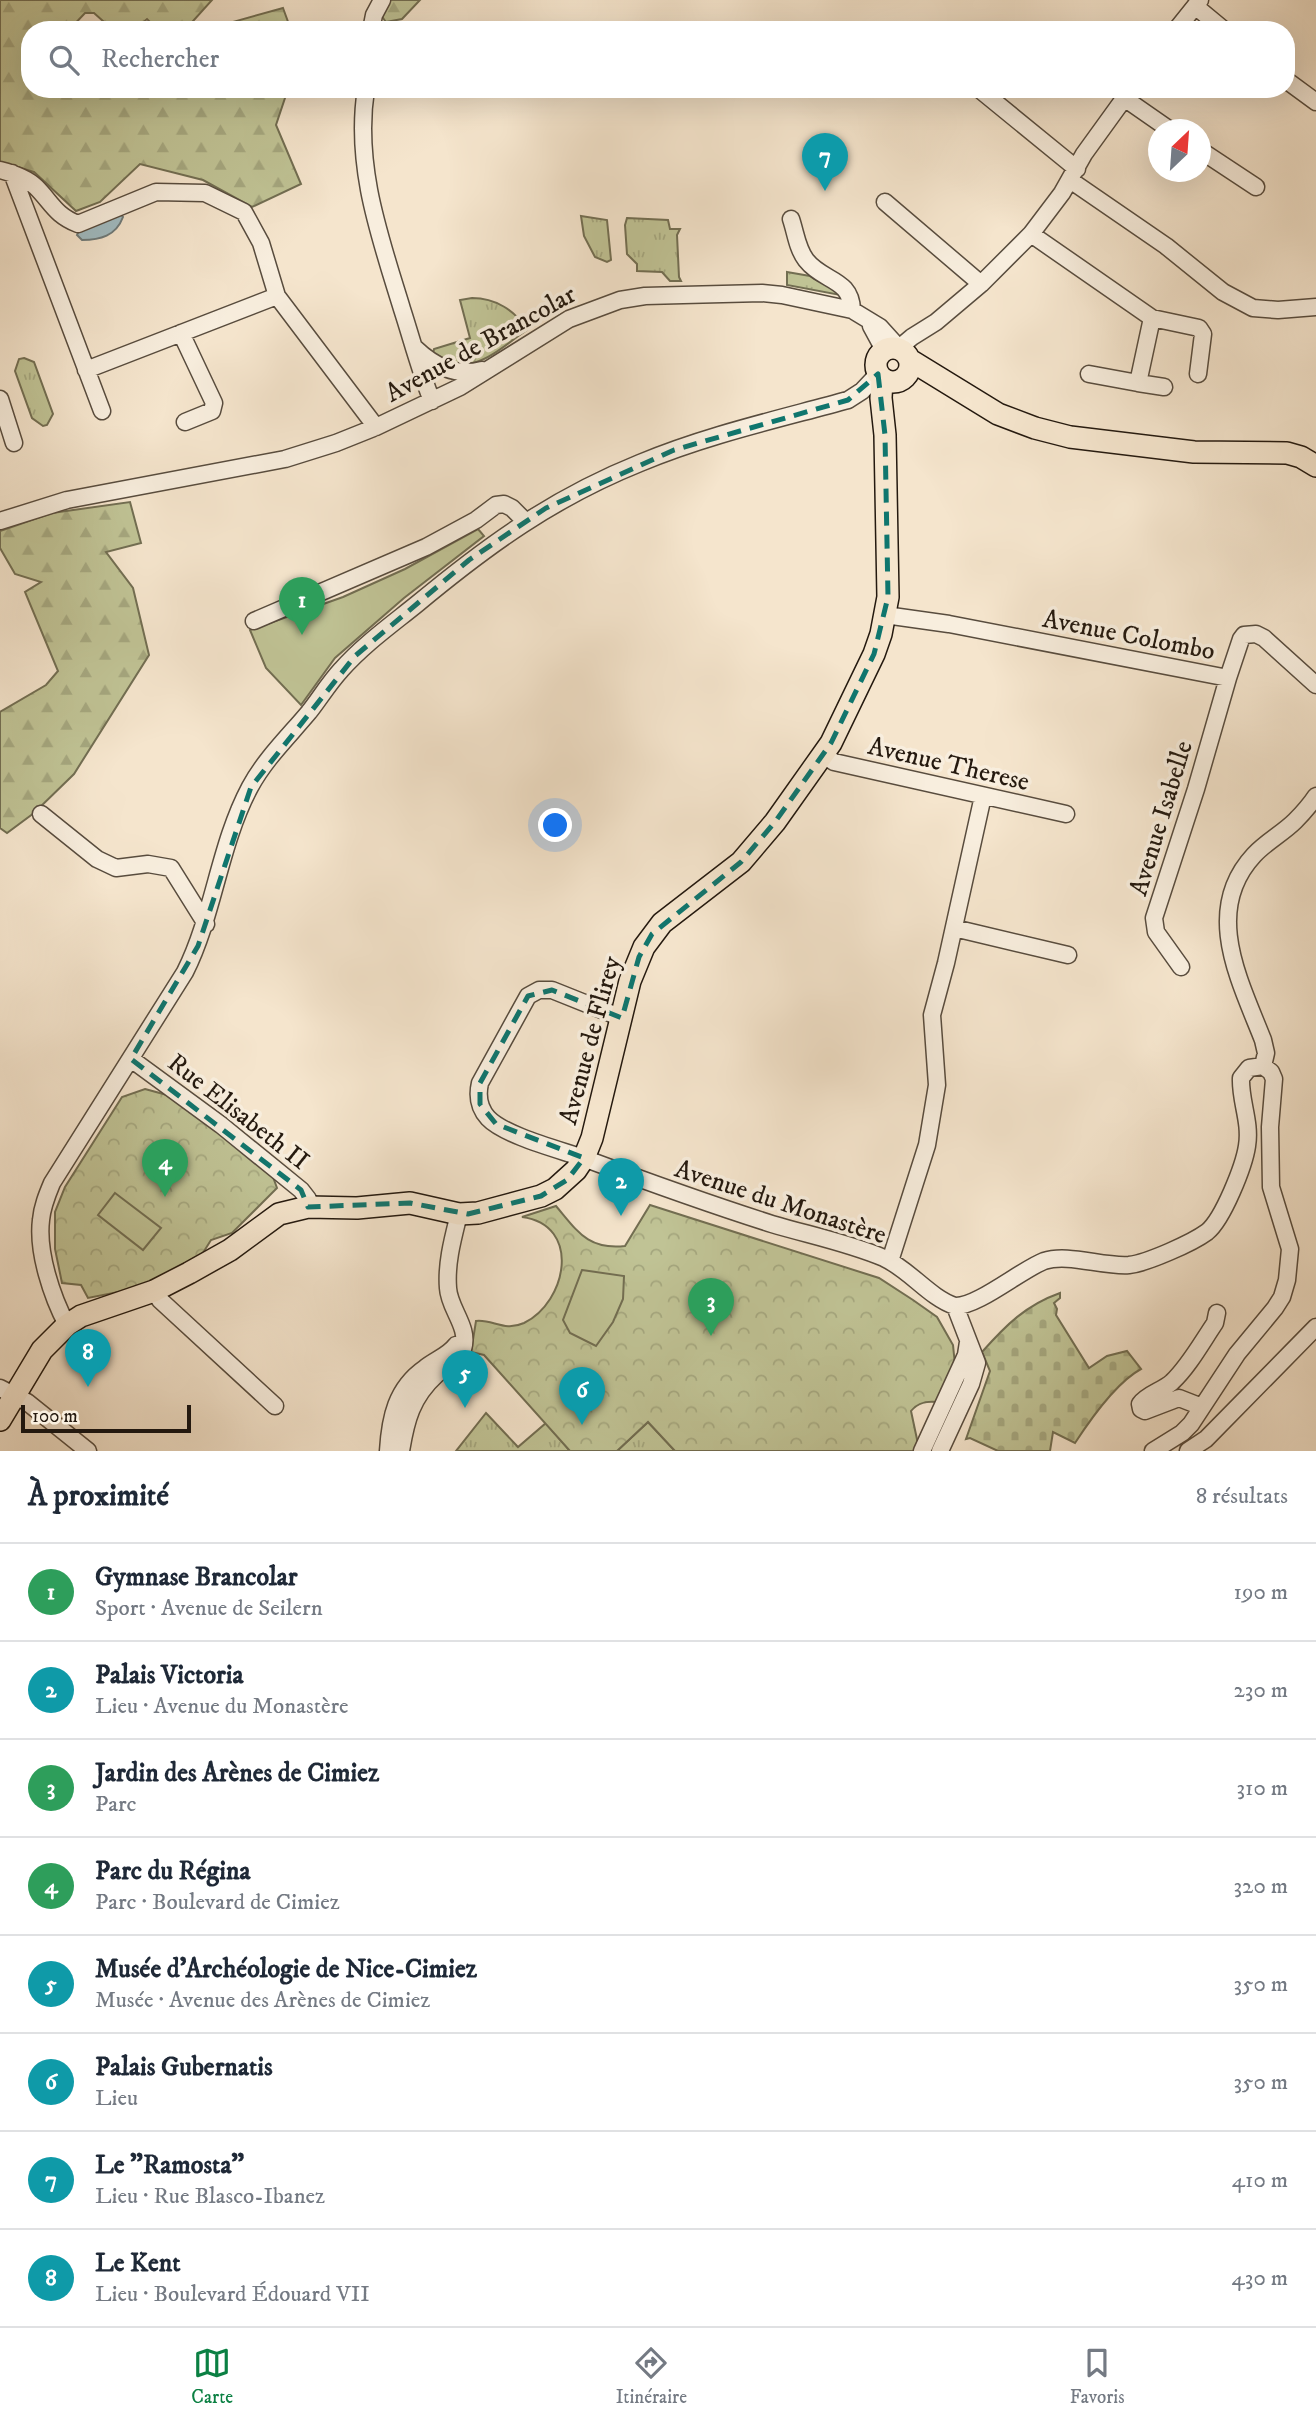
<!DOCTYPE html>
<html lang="fr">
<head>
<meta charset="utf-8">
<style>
	body { margin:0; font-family:"IM FELL DW Pica",serif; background:#f2f2f3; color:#1f2937 }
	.compass { position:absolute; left:1148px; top:119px; width:63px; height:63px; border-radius:50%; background:#fff; box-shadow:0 7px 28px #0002; rotate:25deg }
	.scale { position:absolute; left:21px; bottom:18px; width:170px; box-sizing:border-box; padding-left:7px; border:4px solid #24190f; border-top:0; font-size:19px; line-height:24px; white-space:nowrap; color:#24190f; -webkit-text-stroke:5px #f8eede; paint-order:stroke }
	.you { position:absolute; left:556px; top:826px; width:24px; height:24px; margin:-18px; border:5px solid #fff; border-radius:50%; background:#1a73e8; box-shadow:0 0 0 10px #1a73e833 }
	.badge { display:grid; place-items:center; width:46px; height:46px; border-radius:50%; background:#0b8043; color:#fff; font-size:23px; font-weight:700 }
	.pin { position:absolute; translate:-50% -58px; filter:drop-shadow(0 2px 4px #0008) }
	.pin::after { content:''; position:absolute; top:37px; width:24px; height:21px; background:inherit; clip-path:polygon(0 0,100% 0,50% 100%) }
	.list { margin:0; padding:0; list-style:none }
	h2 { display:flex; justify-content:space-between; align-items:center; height:91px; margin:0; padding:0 28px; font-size:30px }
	h2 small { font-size:23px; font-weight:400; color:#747a83 }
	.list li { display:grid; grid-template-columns:46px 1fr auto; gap:21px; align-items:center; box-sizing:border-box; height:98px; padding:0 28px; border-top:2px solid #e0e1e3 }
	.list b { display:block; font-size:26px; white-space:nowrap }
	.list p { margin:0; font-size:23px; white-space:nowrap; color:#747a83 }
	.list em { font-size:23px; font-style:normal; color:#747a83 }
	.icon { flex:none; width:38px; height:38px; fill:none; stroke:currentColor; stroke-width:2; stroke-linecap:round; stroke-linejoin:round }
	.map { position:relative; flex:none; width:1316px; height:1451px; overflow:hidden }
	.search { position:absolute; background:#fff; box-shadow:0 7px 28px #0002; left:21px; right:21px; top:21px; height:77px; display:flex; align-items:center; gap:18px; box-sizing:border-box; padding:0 24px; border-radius:28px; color:#747a83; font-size:26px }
	.sheet { height:875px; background:#fff }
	nav { display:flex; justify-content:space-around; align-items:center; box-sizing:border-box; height:98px; border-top:2px solid #e0e1e3; background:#fff; font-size:19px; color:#747a83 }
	nav a { display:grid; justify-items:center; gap:4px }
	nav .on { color:#0b8043 }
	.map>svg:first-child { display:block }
	.grass { fill:url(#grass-tufts); stroke:#726e52; stroke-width:2 }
	.forest { fill:url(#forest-firs); stroke:#726e52; stroke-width:2 }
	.cemetery { fill:url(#cemetery-stones); stroke:#726e52; stroke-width:2 }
	.park { fill:url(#park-crowns); stroke:#726e52; stroke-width:2 }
	.pitch { fill:#c0c395; stroke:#726e52; stroke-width:2 }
	.water { fill:#a1bcc2; stroke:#6f7b7a; stroke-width:2 }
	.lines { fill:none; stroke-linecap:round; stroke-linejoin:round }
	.minor-casing { stroke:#584c3e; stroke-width:19 }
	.major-casing { stroke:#24190f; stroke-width:24 }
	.minor { stroke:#f8eede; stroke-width:16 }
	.major { stroke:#f5e5cd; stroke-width:21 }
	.marked { fill:none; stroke:#0f766e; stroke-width:5; stroke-dasharray:14 9; stroke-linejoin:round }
	.labels { text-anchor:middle; stroke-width:7; stroke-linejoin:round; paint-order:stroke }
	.street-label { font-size:26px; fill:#24190f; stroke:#f8eede }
</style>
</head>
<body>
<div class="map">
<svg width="1316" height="1451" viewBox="0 0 1316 1451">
	<defs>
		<pattern id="grass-tufts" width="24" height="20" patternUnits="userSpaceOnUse" patternTransform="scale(1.75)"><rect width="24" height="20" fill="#c0c395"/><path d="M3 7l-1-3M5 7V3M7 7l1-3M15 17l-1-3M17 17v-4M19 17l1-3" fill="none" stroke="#a5a77f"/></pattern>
		<pattern id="forest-firs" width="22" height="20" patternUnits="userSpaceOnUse" patternTransform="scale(1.75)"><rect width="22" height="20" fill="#c0c395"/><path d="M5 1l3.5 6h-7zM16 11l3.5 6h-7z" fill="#a5a77f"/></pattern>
		<pattern id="cemetery-stones" width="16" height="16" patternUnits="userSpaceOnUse" patternTransform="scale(1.75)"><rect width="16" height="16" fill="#c0c395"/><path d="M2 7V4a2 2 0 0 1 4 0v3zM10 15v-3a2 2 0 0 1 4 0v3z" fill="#a5a77f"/></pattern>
		<pattern id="park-crowns" width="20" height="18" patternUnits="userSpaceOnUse" patternTransform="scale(1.75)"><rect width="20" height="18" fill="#c0c395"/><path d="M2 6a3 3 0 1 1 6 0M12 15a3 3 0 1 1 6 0" fill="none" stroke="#a5a77f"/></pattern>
	</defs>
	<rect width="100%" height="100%" fill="#f5e5cd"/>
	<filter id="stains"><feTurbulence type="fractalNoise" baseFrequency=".00286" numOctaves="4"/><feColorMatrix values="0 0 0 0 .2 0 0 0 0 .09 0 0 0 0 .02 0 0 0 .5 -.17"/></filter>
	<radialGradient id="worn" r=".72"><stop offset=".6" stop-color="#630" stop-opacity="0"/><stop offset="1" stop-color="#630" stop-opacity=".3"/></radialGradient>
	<path class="grass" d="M 581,216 L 607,220 L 611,260 L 607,262 L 595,257 L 584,236 Z
		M 627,218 L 668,220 L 670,229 L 680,229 L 677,235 L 679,277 L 681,281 L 670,281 L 662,272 L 637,271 L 637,264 L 627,254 L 625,225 Z
		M 787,272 L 810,276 L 841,293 L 840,295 L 787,285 Z
		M 472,298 C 495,298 515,310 527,330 C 494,352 473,379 433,354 L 434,349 L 470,338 L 460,300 Z
		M 24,358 L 34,362 L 53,414 L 47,425 L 43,426 L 32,418 L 15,371 L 19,359 Z
		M 486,1413 L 518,1447 L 546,1423 L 570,1451 L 456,1451 Z
		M 648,1422 L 675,1451 L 617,1451 Z"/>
	<path class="forest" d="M 0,0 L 212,0 L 185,30 L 158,30 L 147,19 L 134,30 L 113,30 L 94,13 L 85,13 L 69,30 L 30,30 L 30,89 L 288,89 L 276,125 L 301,184 L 252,207 L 203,180 L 140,164 L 100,202 L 76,211 L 34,172 L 0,162 Z
		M 386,0 L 420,0 L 402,19 L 386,22 L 377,10 Z
		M 283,8 L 291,30 L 224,30 L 229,23 Z
		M 130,502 L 141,543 L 106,552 L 133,588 L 149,655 L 74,774 L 34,813 L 7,833 L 0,828 L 0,712 L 46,685 L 58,671 L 25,592 L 41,582 L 15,574 L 0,548 L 0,531 L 52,513 Z"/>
	<path class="cemetery" d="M 1060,1293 L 1060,1298 L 1054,1303 L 1057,1309 L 1056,1315 L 1089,1368 L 1107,1356 L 1127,1351 L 1141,1369 C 1117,1382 1090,1420 1075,1443 L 1053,1432 L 1050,1451 L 998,1451 L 970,1438 L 966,1439 L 990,1371 L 982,1352 C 1006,1325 1026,1305 1060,1293 Z"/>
	<path class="park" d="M 145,1089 L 167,1095 L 235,1143 L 273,1177 L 277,1188 L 232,1233 L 211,1240 L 196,1264 L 149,1286 L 88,1298 L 81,1285 L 62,1283 L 55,1249 L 55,1212 L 65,1187 L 122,1097 Z
		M 650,1205 L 879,1278 L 913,1300 L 937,1317 L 953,1345 L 955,1365 L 937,1402 C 927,1401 918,1402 911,1411 L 918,1444 L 915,1451 L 675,1451 L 648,1422 L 617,1451 L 570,1451 L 484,1355 L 471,1352 L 476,1321 C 493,1319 504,1332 524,1323 C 567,1302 582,1225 522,1217 L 556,1206 C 578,1232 588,1250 625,1246 Z"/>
	<path class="pitch" d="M 478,529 L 484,536 L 404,598 L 335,658 L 301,705 L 266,668 L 250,630 L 343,597 L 405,569 Z
		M 115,1193 L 161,1228 L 143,1250 L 98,1215 Z
		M 582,1270 L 624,1276 L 623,1299 L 613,1322 L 596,1346 L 570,1333 L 563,1320 Z"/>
	<path class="water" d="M 118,210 L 123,217 C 116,236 100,240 82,240 L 77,235 L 80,228 Z"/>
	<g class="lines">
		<g class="minor-casing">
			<path id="minor" d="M 1195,6 L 1224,30
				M 371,30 L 374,15 L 382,0
				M 1176,30 L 1200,0
				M 1286,80 L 1316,102
				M 366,89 C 354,166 380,237 402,309 C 412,340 420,371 432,401
				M 979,89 L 1077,169
				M 1124,98 L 1170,130
				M 1200,150 L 1256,187
				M 0,170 C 12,173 27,178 36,187 C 52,203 55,215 78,224 L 156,192 L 205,193 L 244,212 L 261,243 L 277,296 L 376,427
				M 12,173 L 102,411
				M 1070,180 L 1166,246 L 1223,292 L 1253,308 L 1278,310 L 1316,307
				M 885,202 L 981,284
				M 791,219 C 796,234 797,248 806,260 C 823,282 851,278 852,310
				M 1031,234 L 1152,318 L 1199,328 L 1203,334 L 1198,374
				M 871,326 L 884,350
				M 181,333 L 214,403 L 212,411 L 185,422
				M 415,348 C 434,366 455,377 482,370
				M 86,370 L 277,296
				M 1089,374 L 1138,383 L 1152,318
				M 1138,383 L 1164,387
				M 0,399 L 14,443
				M 0,521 L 67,500 L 285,459 L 336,443 L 376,427 L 460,387 L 569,319 L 620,300 L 645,296 L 683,295 L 762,293 L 782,295 L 852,310 L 880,327 L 899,348 L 912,337 L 936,322 L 981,284 L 1031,234 L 1062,193 L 1084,154 L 1131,89
				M 885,615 L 949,624 L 1228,678 L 1241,639 L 1244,635 L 1256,634 L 1264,638 L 1316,685
				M 254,621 L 426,547 L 476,520 L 496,505 L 504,504 L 512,508 L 525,521
				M 823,755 L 834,762 L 1066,814
				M 41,814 L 97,859 L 116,868 L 148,864 L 171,868 L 206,924
				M 954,928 L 1068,955
				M 1181,967 L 1156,932 L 1154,918 L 1196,789 L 1228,678
				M 622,1018 L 552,990 L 539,990 L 528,996 L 480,1083 C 477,1096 479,1108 488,1118 C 505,1136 561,1150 586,1159 C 648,1182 709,1204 772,1224 C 809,1235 849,1243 884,1258 C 910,1270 930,1298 955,1306
				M 131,1059 L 221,1125 L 301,1190 L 308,1199 L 308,1207
				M 1263,1066 L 1266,1053 L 1263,1040 C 1240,981 1202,911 1254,855 C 1266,842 1283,833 1295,821 C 1303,813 1310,805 1316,796
				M 890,1261 L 927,1145 L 937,1085 L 932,1015 L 946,963 L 983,796
				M 154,1291 L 160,1300 L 275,1406
				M 955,1306 C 977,1307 1021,1270 1044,1261 C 1068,1253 1103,1267 1129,1265 C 1147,1263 1192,1243 1207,1232 C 1223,1219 1244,1166 1247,1146 C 1251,1122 1240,1101 1241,1078 L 1249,1068 L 1263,1066
				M 67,1325 C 52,1297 37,1252 41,1220 C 42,1207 47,1195 52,1183 L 185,972 C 214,914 219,845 250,787 C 265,759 289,736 309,712 C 320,698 329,683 341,670 C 363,645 391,625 417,604 C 488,545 553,498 640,463 C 707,435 779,419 848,400 L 862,391 L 878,374
				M 0,1388 L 27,1402 L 88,1451
				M 1202,1407 L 1179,1398 L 1145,1411 L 1141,1409 L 1140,1404 C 1147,1394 1162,1391 1172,1382 C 1189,1366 1202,1342 1215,1323 L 1217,1313
				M 388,1451 C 390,1418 396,1388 425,1368 C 435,1360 449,1355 456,1345
				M 401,1451 C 406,1420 412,1397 436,1375 C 445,1367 459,1360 463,1349 C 470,1327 449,1309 448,1288 C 446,1263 453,1238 459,1214
				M 922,1451 L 966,1355 L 968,1342
				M 940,1451 L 971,1384 L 977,1363 L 955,1306
				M 1153,1451 L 1182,1433 L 1191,1424 L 1237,1354 L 1275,1308 L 1282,1297 L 1287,1280 L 1290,1249 L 1271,1187 L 1270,1127 L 1274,1079 L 1271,1072 L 1263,1066
				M 1188,1451 L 1206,1439 L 1316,1327"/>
		</g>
		<g class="major-casing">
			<path id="major" d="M876 365a17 17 0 1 1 34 0a17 17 0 1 1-34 0Z
				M 910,360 L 998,414 L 1035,428 L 1070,437 L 1194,452 L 1287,453 L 1301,457 L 1316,466
				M 0,1420 L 42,1350 L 67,1325 L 81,1316 L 154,1291 L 189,1273 L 230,1250 L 279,1214 L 308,1207 L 357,1208 L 410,1203 L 459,1214 L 478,1213 L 541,1196 L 555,1189 L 576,1170 L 584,1158 L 592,1138 L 630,981 L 644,947 L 662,923 L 741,862 L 775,822 L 831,743 L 874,654 L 881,634 L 888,597 L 885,435 L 881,398 L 882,379"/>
		</g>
		<use href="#minor" class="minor"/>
		<use href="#major" class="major"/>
	</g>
	<path class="marked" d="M 878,374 L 885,435 L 888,597 L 874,654 L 831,743 L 775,822 L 741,862 L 652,934 L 639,957 L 622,1018 L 552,990 L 528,996 L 480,1083 L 480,1104 L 496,1124 L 584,1158 L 567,1180 L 541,1196 L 468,1214 L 410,1203 L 308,1207 L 301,1190 L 131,1059 L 198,946 L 251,787 L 355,656 L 469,560 L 546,508 L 674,450 L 848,400 Z"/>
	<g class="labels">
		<g class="street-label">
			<text transform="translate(480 343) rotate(-29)" y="9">Avenue de Brancolar</text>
			<text transform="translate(1129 634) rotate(11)" y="9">Avenue Colombo</text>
			<text transform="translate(949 763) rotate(13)" y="9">Avenue Therese</text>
			<text transform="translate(1160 818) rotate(-73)" y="9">Avenue Isabelle</text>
			<text transform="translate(589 1040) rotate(-75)" y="9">Avenue de Flirey</text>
			<text transform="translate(239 1111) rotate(38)" y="9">Rue Elisabeth II</text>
			<text transform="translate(781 1201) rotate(18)" y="9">Avenue du Monastère</text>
		</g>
	</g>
	<rect width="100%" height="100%" filter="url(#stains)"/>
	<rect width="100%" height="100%" fill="url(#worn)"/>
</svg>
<svg class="compass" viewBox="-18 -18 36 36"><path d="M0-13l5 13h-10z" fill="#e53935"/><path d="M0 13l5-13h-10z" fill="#747a83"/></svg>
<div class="scale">100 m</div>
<div class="you"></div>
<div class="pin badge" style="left:302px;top:635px;background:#2e9e5b">1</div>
<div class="pin badge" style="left:621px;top:1216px;background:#0f9aa8">2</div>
<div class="pin badge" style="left:711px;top:1336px;background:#2e9e5b">3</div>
<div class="pin badge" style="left:165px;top:1197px;background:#2e9e5b">4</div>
<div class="pin badge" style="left:465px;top:1408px;background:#0f9aa8">5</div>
<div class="pin badge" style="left:582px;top:1425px;background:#0f9aa8">6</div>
<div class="pin badge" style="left:825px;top:191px;background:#0f9aa8">7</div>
<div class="pin badge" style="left:88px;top:1387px;background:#0f9aa8">8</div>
<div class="search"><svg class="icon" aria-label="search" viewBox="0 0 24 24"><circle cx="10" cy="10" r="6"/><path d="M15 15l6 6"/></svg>Rechercher</div>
</div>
<section class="sheet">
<h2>À proximité<small>8 résultats</small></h2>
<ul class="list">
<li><span class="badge" style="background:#2e9e5b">1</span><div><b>Gymnase Brancolar</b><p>Sport · Avenue de Seilern</p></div><em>190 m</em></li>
<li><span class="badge" style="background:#0f9aa8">2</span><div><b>Palais Victoria</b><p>Lieu · Avenue du Monastère</p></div><em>230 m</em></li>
<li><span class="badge" style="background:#2e9e5b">3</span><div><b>Jardin des Arènes de Cimiez</b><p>Parc</p></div><em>310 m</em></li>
<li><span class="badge" style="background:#2e9e5b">4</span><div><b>Parc du Régina</b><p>Parc · Boulevard de Cimiez</p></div><em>320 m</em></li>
<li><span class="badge" style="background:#0f9aa8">5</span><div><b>Musée d'Archéologie de Nice-Cimiez</b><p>Musée · Avenue des Arènes de Cimiez</p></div><em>350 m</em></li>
<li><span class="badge" style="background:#0f9aa8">6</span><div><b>Palais Gubernatis</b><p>Lieu</p></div><em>350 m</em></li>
<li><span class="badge" style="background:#0f9aa8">7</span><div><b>Le &quot;Ramosta&quot;</b><p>Lieu · Rue Blasco-Ibanez</p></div><em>410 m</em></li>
<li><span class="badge" style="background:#0f9aa8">8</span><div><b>Le Kent</b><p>Lieu · Boulevard Édouard VII</p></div><em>430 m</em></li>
</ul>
</section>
<nav>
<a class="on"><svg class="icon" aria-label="map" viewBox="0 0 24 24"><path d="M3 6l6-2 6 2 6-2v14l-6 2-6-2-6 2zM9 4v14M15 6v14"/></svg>Carte</a>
<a><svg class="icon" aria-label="directions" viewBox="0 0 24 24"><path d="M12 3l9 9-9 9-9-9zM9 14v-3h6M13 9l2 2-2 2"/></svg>Itinéraire</a>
<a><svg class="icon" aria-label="saved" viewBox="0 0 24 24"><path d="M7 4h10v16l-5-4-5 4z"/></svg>Favoris</a>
</nav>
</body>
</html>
